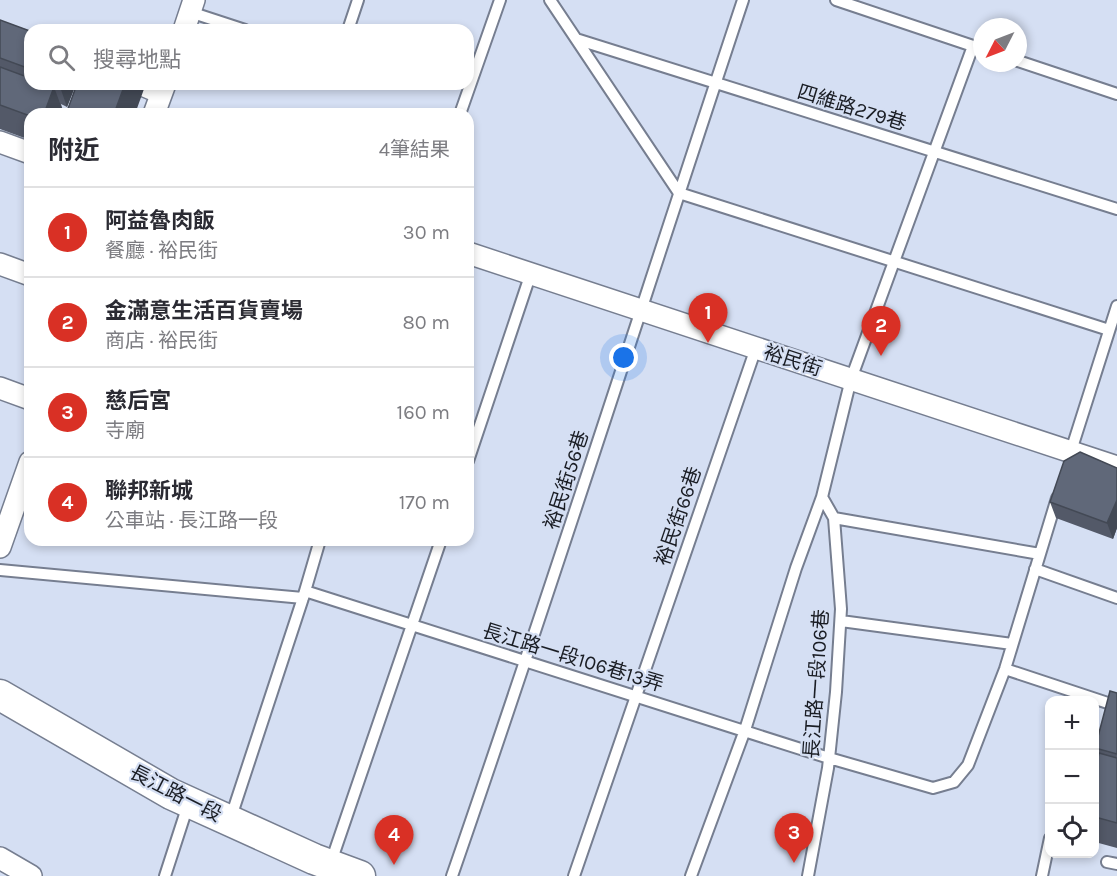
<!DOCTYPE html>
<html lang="zh-TW">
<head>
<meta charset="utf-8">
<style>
	body { margin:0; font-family:Karla,"Noto Sans TC",sans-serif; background:#f2f2f3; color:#2b2b33 }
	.controls { position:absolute; right:18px; bottom:18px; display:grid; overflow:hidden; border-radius:12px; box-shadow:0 3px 9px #0003 }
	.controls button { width:54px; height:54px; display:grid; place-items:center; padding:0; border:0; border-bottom:2px solid #e1e1e2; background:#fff; color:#2b2b33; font:30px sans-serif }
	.compass { position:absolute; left:973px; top:18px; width:54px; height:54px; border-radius:50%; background:#fff; box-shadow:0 3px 9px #0003; rotate:228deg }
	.you { position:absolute; left:624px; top:358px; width:21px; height:21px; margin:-15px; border:4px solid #fff; border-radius:50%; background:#1a73e8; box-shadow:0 0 0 9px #1a73e833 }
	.badge { display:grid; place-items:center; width:39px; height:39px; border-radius:50%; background:#d93025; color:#fff; font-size:20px; font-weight:700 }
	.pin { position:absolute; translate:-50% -50px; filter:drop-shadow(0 2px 3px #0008) }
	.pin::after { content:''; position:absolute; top:32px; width:21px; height:18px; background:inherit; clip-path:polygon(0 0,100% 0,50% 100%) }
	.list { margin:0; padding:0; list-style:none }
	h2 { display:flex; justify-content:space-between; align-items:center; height:78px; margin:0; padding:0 24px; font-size:26px }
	h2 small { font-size:20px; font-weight:400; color:#7c7c81 }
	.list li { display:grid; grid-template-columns:39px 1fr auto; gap:18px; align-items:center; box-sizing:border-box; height:90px; padding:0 24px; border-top:2px solid #e1e1e2 }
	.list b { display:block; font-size:22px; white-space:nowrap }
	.list p { margin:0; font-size:20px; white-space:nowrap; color:#7c7c81 }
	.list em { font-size:20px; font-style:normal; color:#7c7c81 }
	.icon { flex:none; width:33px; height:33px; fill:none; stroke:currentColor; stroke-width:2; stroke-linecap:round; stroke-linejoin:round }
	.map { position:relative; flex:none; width:1117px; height:876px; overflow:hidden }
	.search { position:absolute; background:#fff; box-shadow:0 3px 9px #0003; left:24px; top:24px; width:450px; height:66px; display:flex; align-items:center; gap:15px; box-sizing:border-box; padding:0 21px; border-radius:18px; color:#7c7c81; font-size:22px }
	.panel { position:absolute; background:#fff; box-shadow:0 3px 9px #0003; left:24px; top:108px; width:450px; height:438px; border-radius:18px }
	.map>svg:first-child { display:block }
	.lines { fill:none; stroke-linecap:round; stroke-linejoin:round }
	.lane-casing { stroke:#767e90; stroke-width:14 }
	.street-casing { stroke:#767e90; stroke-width:24 }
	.secondary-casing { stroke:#767e90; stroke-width:33 }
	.lane { stroke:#fff; stroke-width:10 }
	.street { stroke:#fff; stroke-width:21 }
	.secondary { stroke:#fff; stroke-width:30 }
	.wall { fill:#535968 }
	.shaded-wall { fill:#434955 }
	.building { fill:#606879; stroke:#434955; stroke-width:1.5 }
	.labels { text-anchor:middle; stroke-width:4.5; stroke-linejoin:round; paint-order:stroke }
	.street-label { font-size:20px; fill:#1a1d24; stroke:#d5dff3 }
</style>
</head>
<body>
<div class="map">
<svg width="1117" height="876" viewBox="0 0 1117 876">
	<rect width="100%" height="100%" fill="#d5dff3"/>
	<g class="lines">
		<g class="lane-casing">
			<path id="lane" d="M 550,0 L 679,193 L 1109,330
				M 836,0 L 982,49
				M 190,12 L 245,30
				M 348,30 L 358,0
				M 576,39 L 1117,209
				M 1018,61 L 1117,94
				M 460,114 L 500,0
				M 1070,454 L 1117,306
				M 468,461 L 531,273
				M 834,518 L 1040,554
				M 1035,569 L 1117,598
				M 0,570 L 303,598
				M 305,591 L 829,758 L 933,788 L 954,782 L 968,765 L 1005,669 L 1057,498
				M 841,621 L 1012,644
				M 1005,669 L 1117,706
				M 230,820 L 303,598 L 320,540
				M 331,862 L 441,540
				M 1107,862 L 1117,864
				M 165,876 L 188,805
				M 452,876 C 553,585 646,292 743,0
				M 574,876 L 756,348
				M 691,876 L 745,730 L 796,568 L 822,497 L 851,379 L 973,46
				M 808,876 L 828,768 L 836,692 L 841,609 L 834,518 L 822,497
				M 1042,876 L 1050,838"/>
		</g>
		<g class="street-casing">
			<path id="street" d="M 184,30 L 194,0
				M 140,84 L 161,93
				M 154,114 L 165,84
				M 0,142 L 30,153
				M 468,253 L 1117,467
				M 0,264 L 30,275
				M 0,388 L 30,399
				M 0,547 L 30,462
				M 0,858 L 31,876"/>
		</g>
		<g class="secondary-casing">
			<path id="secondary" d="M 0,695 L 171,794 L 314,859 L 360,876"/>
		</g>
		<use href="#lane" class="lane"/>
		<use href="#street" class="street"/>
		<use href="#secondary" class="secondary"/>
	</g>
	<path class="wall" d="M 0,20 L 30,31 L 30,84 L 76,84 L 67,107 L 61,104 L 64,114 L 30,114 L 30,140 L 0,129 Z
		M 1117,468 L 1117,528 L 1113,539 L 1056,518 L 1050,502 Z
		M 1117,693 L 1117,848 L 1095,842 L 1095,771 L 1098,757 L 1095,748 Z"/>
	<path class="shaded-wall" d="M 59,84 L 76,84 L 67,107 Z
		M 125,84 L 142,84 L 144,89 L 135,114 L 114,114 Z
		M 54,87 L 64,114 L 44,114 Z
		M 1117,500 L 1117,528 L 1113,539 L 1107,523 Z"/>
	<path class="building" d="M 0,20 L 30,31 L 30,69 L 0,58 Z
		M 0,67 L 30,78 L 30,84 L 47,84 L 54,87 L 44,114 L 30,114 L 30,116 L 0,105 Z
		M 77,84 L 125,84 L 114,114 L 66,114 Z
		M 1080,452 L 1117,468 L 1117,500 L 1107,523 L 1050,502 L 1064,461 Z
		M 1110,691 L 1117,693 L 1117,754 L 1095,748 Z
		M 1099,753 L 1117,758 L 1117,823 L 1095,817 L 1095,771 Z"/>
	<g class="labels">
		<g class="street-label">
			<text transform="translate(852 107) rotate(17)" y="7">四維路279巷</text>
			<text transform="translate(793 360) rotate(18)" y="7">裕民街</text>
			<text transform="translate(566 480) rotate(-72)" y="7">裕民街56巷</text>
			<text transform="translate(678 516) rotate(-71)" y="7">裕民街66巷</text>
			<text transform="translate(573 657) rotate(17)" y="7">長江路一段106巷13弄</text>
			<text transform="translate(816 684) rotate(-86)" y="7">長江路一段106巷</text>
			<text transform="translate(176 793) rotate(27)" y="7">長江路一段</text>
		</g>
	</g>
</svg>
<div class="controls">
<button>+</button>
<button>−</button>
<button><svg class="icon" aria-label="locate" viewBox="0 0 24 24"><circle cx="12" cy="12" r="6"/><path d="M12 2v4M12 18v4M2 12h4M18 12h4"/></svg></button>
</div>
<svg class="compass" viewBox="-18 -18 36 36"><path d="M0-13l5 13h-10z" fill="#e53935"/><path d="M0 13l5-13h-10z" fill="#7c7c81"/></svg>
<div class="you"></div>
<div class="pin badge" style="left:708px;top:343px">1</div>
<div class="pin badge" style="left:881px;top:356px">2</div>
<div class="pin badge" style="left:794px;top:863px">3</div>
<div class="pin badge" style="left:394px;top:865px">4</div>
<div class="search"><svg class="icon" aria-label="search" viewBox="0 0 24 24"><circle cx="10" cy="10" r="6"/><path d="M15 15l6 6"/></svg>搜尋地點</div>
<section class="panel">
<h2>附近<small>4筆結果</small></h2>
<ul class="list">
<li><span class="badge">1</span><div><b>阿益魯肉飯</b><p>餐廳 · 裕民街</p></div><em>30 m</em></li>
<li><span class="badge">2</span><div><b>金滿意生活百貨賣場</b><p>商店 · 裕民街</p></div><em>80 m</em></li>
<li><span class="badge">3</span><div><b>慈后宮</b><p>寺廟</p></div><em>160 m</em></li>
<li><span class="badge">4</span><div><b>聯邦新城</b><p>公車站 · 長江路一段</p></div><em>170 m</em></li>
</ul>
</section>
</div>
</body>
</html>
